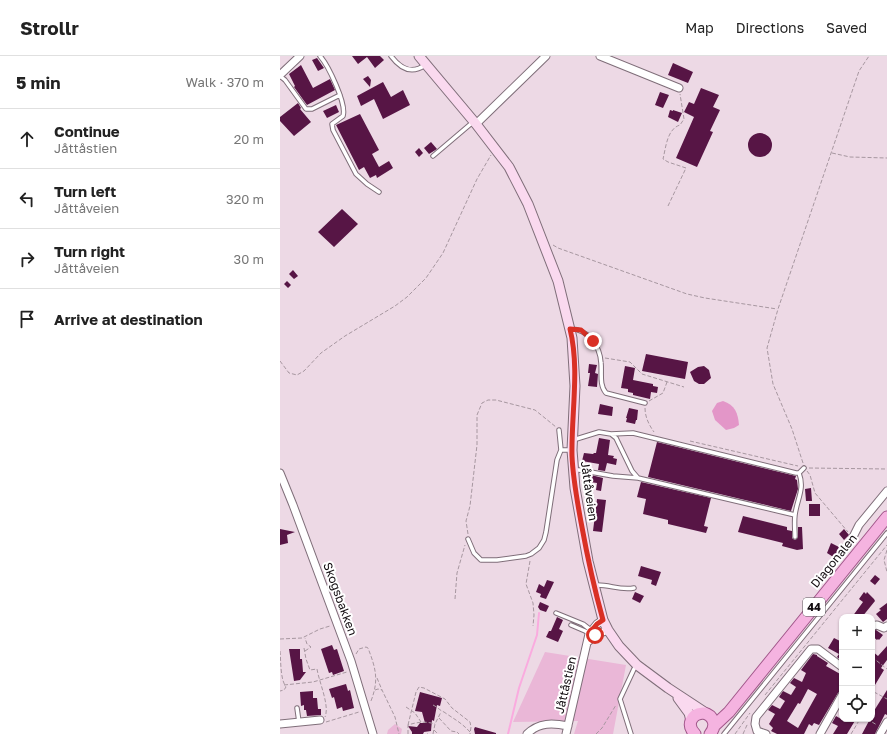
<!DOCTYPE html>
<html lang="en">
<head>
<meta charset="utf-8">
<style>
	body { margin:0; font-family:"Golos Text",sans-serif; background:#f6f6f6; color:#222 }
	.controls { position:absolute; right:12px; bottom:12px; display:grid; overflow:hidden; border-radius:8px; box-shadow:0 1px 3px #0004 }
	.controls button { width:36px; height:36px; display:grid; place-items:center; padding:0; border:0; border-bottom:1px solid #e0e0e0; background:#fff; color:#222; font:20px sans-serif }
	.stop { position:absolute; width:12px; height:12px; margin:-9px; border:3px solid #d93025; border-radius:50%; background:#fff }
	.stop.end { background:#d93025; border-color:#fff; box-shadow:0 1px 4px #0008 }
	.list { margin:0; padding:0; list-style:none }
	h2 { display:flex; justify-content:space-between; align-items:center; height:52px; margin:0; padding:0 16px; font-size:17px }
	h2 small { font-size:13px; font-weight:400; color:#767676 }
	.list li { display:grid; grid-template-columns:26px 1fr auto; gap:12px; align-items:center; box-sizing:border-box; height:60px; padding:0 16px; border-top:1px solid #e0e0e0 }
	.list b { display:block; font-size:15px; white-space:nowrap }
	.list p { margin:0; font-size:13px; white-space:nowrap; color:#767676 }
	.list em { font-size:13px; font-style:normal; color:#767676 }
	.icon { flex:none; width:22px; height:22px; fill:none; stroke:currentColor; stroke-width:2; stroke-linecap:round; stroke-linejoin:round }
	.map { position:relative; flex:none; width:607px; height:678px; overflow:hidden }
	header { display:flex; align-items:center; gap:24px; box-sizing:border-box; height:56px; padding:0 20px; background:#fff; border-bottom:1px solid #e0e0e0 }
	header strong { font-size:19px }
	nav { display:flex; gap:22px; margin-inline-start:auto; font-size:14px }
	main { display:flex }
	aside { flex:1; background:#fff }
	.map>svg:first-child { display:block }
	.green { fill:#eab7d7 }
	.forest { fill:#e396c8 }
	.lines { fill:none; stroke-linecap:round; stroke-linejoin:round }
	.stream { stroke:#faabdf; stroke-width:2 }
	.building { fill:#571545; fill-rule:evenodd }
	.lane-casing { stroke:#7f6e79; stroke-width:5.5 }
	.street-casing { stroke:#7f6e79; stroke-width:9 }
	.secondary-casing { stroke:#7f6e79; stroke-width:11 }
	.primary-casing { stroke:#a1578a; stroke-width:13 }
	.path { stroke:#a797a0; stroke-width:1; stroke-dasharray:4 2; stroke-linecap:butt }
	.lane { stroke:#fff; stroke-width:3.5 }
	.street { stroke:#fff; stroke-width:7 }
	.secondary { stroke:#fad9ef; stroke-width:9 }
	.primary { stroke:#f5b3e0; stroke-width:11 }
	.route { stroke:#d93025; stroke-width:5 }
	.labels { text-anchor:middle; stroke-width:4; stroke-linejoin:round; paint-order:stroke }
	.shield { fill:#fff; stroke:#595558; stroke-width:1 }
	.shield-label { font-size:11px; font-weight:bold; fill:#120c10 }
	.street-label { font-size:12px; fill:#120c10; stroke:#fff }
</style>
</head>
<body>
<header>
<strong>Strollr</strong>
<nav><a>Map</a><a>Directions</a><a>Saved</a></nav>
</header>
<main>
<aside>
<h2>5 min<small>Walk · 370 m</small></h2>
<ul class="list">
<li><svg class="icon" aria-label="ahead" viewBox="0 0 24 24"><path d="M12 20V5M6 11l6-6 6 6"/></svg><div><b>Continue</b><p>Jåttåstien</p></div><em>20 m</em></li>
<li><svg class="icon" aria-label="left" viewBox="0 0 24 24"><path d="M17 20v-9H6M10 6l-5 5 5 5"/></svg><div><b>Turn left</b><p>Jåttåveien</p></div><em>320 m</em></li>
<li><svg class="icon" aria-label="right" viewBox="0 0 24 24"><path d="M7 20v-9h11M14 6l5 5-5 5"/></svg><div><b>Turn right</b><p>Jåttåveien</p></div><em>30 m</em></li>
<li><svg class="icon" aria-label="arrive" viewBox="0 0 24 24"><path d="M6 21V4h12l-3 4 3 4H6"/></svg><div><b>Arrive at destination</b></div></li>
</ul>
</aside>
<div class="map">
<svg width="607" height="678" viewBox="0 0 607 678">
	<rect width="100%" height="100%" fill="#edd9e5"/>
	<path class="green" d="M 265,596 L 346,609 L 333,678 L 294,678 L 298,665 L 233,666 Z
		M 115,668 L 122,673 L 121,678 L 107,678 L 108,674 Z"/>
	<path class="forest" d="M 443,345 C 455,349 458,357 459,369 L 454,372 L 446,374 L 435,364 L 432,355 L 437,347 Z"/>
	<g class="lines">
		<path class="stream" d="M 228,678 L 239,632 L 257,579 L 259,557"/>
	</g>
	<path class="building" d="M 72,0 L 100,0 L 104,4 L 95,12 L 87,1 L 78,8 Z
		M 37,2 L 44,12 L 38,15 L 32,4 Z
		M 393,7 L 413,16 L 408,27 L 388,19 Z
		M 21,9 L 33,32 L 50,23 L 55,34 L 27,49 L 14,31 L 15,30 L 9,18 Z
		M 88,20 L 91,24 L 90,31 L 83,23 Z
		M 103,26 L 111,41 L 123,34 L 130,49 L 103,63 L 94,43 L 81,50 L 77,40 Z
		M 421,32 L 439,39 L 433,51 L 440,54 L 430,75 L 433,76 L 417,111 L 396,102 L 414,61 L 404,56 L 409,46 L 414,48 Z
		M 380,36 L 389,39 L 383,52 L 375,49 Z
		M 18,47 L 21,52 L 20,53 L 31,66 L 14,80 L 0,65 L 0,61 Z
		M 56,49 L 59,56 L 47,62 L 43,55 Z
		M 390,54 L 393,55 L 393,54 L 402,57 L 398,66 L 388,61 Z
		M 80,58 L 99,94 L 92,98 L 99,111 L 109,105 L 113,112 L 97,122 L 96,119 L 90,122 L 84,111 L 79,114 L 56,69 Z
		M468 89a12 12 0 1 1 24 0a12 12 0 1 1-24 0Z
		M 151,86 L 157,93 L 149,98 L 144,92 Z
		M 139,92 L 143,97 L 139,101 L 135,96 Z
		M 62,153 L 78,168 L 54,191 L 38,176 Z
		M 13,214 L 18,220 L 14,223 L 9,218 Z
		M 7,225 L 11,229 L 8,232 L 4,228 Z
		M 366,298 L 408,306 L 405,323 L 362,315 Z
		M 309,308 L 317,309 L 315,317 L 318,318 L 317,331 L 308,330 L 310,317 L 308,317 Z
		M 345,310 L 355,312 L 353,324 L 373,328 L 373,330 L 378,331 L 377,337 L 371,336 L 370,343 L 353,339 L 353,337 L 348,336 L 348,333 L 341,332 Z
		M 424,310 L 429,314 L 431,322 L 424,328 L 419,328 L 414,325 L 410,316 L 418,311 Z
		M 320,348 L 333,351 L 332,360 L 318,358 Z
		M 349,352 L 358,354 L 357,364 L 356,364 L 355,368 L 346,366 L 347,362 L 346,362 Z
		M 319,382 L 330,384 L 328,399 L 334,400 L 333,402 L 337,403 L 336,409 L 327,407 L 325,415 L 318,414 L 319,408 L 302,405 L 304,397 L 313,398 L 314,397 L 316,397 Z
		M 377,386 L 516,420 L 515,423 L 517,424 L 518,433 L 511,455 L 368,421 Z
		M 311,419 L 323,422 L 321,435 L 316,434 L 317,427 L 310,426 Z
		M 361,426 L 431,442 L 424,470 L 428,471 L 426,477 L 388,468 L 388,464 L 363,458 L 366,443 L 357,441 Z
		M 531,432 L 532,445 L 526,445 L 525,433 Z
		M 317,443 L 326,444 L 322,476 L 313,475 Z
		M 529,448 L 540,448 L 540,460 L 529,460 Z
		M 463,460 L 507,471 L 507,474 L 512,475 L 512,482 L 515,484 L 518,481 L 518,471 L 522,471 L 523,493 L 517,494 L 502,490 L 503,487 L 458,476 Z
		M 0,473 L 15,476 L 7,479 L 8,487 L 0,489 Z
		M 564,473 L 569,479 L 564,484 L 559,478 Z
		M 551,487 L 559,491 L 557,495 L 561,498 L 558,504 L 547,497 Z
		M 361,510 L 381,516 L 376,530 L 371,528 L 372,524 L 358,520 Z
		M 595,519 L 600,523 L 595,529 L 590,525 Z
		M 267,524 L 274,526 L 266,543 L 260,541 L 261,538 L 256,536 L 259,528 L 264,531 Z
		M 355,536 L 364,540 L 360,547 L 352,543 Z
		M 584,536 L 586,538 L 587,536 L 594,543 L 595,545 L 582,561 L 572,561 L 583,546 L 579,543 Z
		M 260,546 L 269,550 L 266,556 L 260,554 L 258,551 Z
		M 607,547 L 607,563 L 603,566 L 596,558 L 601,554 L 599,553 Z
		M 277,561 L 283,564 L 279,573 L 283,575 L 278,586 L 266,581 L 269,575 L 271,575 Z
		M 596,574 L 603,579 L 599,584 L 598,583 L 597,584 L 592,580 L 592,575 Z
		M 554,582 L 562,586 L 562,605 L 557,601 L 559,598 L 548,592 Z
		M 52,589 L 54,594 L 57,593 L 64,615 L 53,619 L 52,616 L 49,617 L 41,593 Z
		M 607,590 L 607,604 L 601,612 L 604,614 L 592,634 L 592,595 L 598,600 Z
		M 9,593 L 20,593 L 20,603 L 22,603 L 23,616 L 26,616 L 20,624 L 14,625 Z
		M 533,598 L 537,599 L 537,600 L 548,607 L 546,610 L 562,619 L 562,634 L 558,637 L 539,669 L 534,667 L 532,670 L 529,668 L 524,678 L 497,678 L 491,675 L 493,672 L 489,668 L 495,658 L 488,654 L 492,649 L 500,653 L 505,645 L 499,641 L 503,635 L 511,639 L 516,631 L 510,627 L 514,622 L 522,626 L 526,617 L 521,614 ZM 528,633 L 537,638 L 518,672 L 507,665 L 518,647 L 520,648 Z
		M 66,628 L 68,635 L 70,634 L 74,652 L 63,655 L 62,651 L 57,653 L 54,641 L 52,642 L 49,633 Z
		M 607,634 L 607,659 L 605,658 L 595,678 L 582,678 L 590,663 L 592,663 L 592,658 Z
		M 33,635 L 33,642 L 37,642 L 38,653 L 41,653 L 41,659 L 27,660 L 26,654 L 24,654 L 24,649 L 21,650 L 20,636 Z
		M 140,636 L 162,642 L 160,650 L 157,649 L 154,665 L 152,664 L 151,675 L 144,676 L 143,678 L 132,678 L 132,676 L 128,670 L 137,671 L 140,667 L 145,667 L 142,656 L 135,655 Z
		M 556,660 L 561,663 L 576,663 L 567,678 L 553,678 L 558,670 L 552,667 Z
		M 195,671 L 216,677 L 216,678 L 195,678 L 194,673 Z"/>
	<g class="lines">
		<g class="lane-casing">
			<path id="lane" d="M 40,0 C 48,9 67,48 63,60 L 52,68 L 53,74 L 76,118 L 87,128 L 99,136
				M 111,0 C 120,12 131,19 145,9
				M 0,20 L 5,24 L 26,53 L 32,53 L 60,39
				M 153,100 L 193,66
				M 291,273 C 308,273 320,290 321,307 C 322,317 319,329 326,337 L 365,347
				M 279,374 L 281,394 L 291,394
				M 331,378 L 353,377 L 516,417 L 519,417 L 524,412
				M 293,384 L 319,376 L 331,378 L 336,382 L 352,415 L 358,422
				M 294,414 L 299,414 L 333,420 L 358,422 L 515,459
				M 515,481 C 515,474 514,467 515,459 C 517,443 525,433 519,417
				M 188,483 L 194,497 L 201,504 L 217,504 L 246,500 L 251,498 L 259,492 L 264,484 L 266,476 L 277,404 L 281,394
				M 315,529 C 329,528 340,535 354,532
				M 276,557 L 303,568 L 312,575
				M 291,569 L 305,575 L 309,577
				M 17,652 L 19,666
				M 351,678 L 340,643 L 354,613 L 357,609
				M 444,678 L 607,477"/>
		</g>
		<g class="street-casing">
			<path id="street" d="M 320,0 L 399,32
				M 0,19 L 20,0
				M 196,68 L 266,0
				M 0,417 L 13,449 L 71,605 L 93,678
				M 573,481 L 579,469 L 607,435
				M 592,570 L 597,569 L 604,572 L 607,570
				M 309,585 L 315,579 L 328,574
				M 0,668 L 40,664
				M 247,678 C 259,666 273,667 288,670
				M 286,678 L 309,578 L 317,568 L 323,564
				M 486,678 L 477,675 L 475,668 L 476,661 L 531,593 L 538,593 L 562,611
				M 540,678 L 562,639
				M 600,678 L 607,666"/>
		</g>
		<g class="secondary-casing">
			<path id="secondary" d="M 139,0 L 196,68 L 229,111 L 248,148 L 278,225 L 292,282 L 295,330 L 292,394 L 295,432 L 308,505 L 323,564 L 328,574 L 339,590 L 357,609 L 388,632 L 426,657
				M 398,642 L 409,657 L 411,665"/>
		</g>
		<g class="primary-casing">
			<path id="primary" d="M 434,670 L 449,656 L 607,461
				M 415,678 C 406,669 411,658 423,657 C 434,659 437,670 430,678"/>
		</g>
		<path class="path" d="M 552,97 L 570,101 L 607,102
			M 388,150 L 406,112 L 388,106 L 383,103 C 386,91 387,73 400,69 L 404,63 L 400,38
			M 273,189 L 278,192 L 407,238 L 425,242 L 497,253
			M 325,302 L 350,306 L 362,318 L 404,331
			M 0,305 L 9,317 L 17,319 L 24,315 L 41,297 L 65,280 L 115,250 L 127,241 L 146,222 L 163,197 L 197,123 L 211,99
			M 369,345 L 383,337 L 387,326
			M 365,352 C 365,361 369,369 374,376
			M 410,385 L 518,410
			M 523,407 L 512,373 L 493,328 L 487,292 L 498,253 L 579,15 L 589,0
			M 529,412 L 607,413
			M 527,415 L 530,419 L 535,437 L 568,476
			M 188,478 L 186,465 L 190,450 L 197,389 L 197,359 L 202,347 L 208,344 L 216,344 L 255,354 L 276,371
			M 607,494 L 604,504 L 607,516
			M 250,505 L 246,528 L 253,547 L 254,559 L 253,570
			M 175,543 L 177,517 L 185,489
			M 0,583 L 22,582 L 40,573 L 50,570
			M 24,592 L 26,603 L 30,614 L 37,613 C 39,626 50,650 45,661
			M 0,595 C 1,604 0,623 6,631 L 4,634 L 0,635
			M 25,595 L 31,591 L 27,588 L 25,582
			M 76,598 L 79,593 L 86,591 L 88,592 C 96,613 99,624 91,645
			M 592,601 L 607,613
			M 97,622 L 102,634
			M 4,629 L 33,626 L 67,616
			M 95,634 L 98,633 L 102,634 L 115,661 L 119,678
			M 594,636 L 607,643
			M 485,639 L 607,489
			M 153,649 C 159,652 159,654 164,656 C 174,663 182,667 190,676
			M 126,651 L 135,657 L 141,666
			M 159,662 L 171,675 L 177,676 L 179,678
			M 587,663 L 597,669
			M 46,666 L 79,656
			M 128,669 L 136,636 L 139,631 L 144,632 L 165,643 L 172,652 L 190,666 L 191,671 L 190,678
			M 154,674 L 158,678
			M 128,678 L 128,669 C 137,666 146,665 155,668
			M 147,678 L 148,678
			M 153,678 L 155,668 L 161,656
			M 316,678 L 322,672 L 336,649
			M 455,678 L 470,657
			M 463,678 L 467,669 L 469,669
			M 571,678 L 580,663"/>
		<use href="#lane" class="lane"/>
		<use href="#street" class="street"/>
		<use href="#secondary" class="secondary"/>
		<use href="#primary" class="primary"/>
	</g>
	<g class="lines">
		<path class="route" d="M 313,285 L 301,274 L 290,273 C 300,313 291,359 292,400 C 293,423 297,444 301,466 C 307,499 314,532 323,564 L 317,568 L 312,574 L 315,579"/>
	</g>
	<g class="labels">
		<rect class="shield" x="523" y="542" width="22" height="18" rx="3"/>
		<g class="shield-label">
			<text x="534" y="555">44</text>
		</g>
		<g class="street-label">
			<text transform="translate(309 435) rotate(82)" y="4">Jåttåveien</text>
			<text transform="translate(554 505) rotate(-51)" y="4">Diagonalen</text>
			<text transform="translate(60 543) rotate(70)" y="4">Skogsbakken</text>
			<text transform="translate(286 629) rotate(-77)" y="4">Jåttåstien</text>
		</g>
	</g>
</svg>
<div class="controls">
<button>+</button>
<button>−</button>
<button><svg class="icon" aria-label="locate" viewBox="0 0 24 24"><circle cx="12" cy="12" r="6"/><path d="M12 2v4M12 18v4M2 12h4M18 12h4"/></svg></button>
</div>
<div class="stop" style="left:315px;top:579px"></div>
<div class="stop end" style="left:313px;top:285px"></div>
</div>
</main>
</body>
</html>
